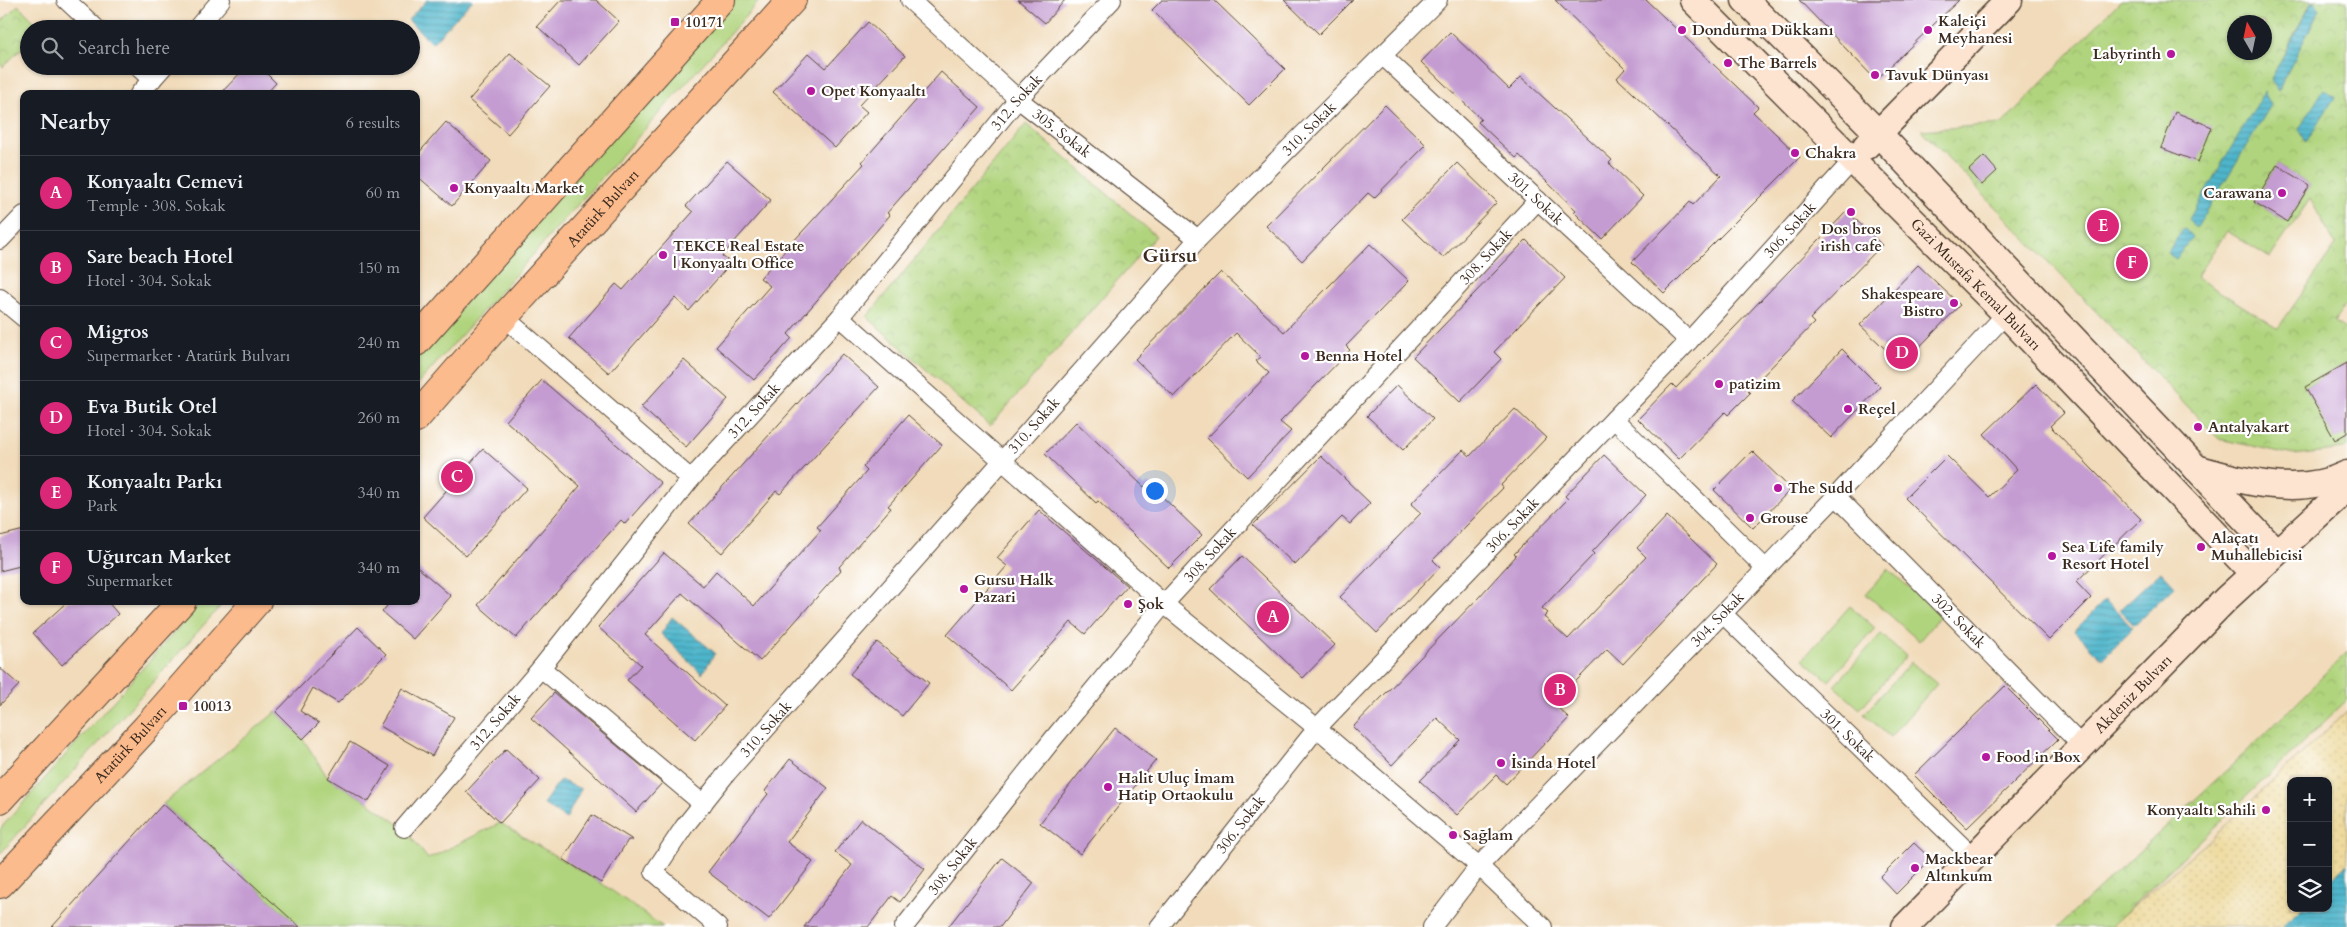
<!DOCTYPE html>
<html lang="en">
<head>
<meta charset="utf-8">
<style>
	body { margin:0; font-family:Cardo,serif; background:#20242c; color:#f1f3f6 }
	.controls { position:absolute; right:15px; bottom:15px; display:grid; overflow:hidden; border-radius:10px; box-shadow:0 1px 4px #0004 }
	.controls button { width:45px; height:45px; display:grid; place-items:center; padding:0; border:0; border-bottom:1px solid #363941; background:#171b24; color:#f1f3f6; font:25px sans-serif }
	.compass { position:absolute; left:2227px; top:15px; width:45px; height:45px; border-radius:50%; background:#171b24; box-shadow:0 1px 4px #0004; rotate:351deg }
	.you { position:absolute; left:1154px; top:490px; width:18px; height:18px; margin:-12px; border:4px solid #fff; border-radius:50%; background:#1a73e8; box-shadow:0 0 0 8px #1a73e833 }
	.badge { display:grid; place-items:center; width:32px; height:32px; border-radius:50%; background:#db2777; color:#fff; font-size:16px; font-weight:700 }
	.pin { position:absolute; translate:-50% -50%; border:2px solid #fff; box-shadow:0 1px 5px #0006 }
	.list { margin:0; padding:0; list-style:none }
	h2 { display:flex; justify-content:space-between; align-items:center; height:65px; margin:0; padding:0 20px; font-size:21px }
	h2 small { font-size:16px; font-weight:400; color:#9ea1a6 }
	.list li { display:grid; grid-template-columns:32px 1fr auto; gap:15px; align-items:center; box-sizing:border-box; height:75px; padding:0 20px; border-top:1px solid #363941 }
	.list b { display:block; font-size:19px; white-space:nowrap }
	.list p { margin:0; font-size:16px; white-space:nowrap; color:#9ea1a6 }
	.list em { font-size:16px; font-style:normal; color:#9ea1a6 }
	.icon { flex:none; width:28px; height:28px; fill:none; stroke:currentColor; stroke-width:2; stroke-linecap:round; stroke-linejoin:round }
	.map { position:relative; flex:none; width:2347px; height:927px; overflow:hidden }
	.search { position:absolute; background:#171b24; box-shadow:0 1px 4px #0004; left:20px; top:20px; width:400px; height:55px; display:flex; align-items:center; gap:12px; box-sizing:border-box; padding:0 18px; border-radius:28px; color:#9ea1a6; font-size:19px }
	.panel { position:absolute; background:#171b24; box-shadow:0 1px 4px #0004; left:20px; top:90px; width:400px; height:515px; border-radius:10px }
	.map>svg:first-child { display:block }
	.grass { fill:#b0d47d; stroke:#767f4e }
	.sand { fill:url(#sand-dots); stroke:#94825e }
	.park { fill:url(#park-crowns); stroke:#767f4e; fill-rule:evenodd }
	.water { fill:url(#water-rules); stroke:#447075 }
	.building { fill:#c49cd1 }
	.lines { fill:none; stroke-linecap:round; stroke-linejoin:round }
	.minor-casing { stroke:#564535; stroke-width:20 }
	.secondary-casing { stroke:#564535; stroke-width:29 }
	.primary-casing { stroke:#564535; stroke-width:30 }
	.minor { stroke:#fff; stroke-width:18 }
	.secondary { stroke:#fde4d1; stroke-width:26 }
	.primary { stroke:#fbbb8d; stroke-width:28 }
	.poi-dot { fill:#b5179e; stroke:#fff; stroke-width:2 }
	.labels { text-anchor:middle; stroke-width:4.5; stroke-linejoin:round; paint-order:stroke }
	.poi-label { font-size:15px; font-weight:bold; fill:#3b2a1e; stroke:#fff; text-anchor:start }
	.street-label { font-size:15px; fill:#3b2a1e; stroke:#fff }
	.district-label { font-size:20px; font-weight:bold; fill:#3b2a1e; stroke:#fff }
</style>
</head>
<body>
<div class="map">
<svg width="2347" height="927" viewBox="0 0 2347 927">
	<defs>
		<pattern id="sand-dots" width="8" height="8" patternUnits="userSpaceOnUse" patternTransform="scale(1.25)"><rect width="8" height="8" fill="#eeda9e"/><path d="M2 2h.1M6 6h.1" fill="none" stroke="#cdbb88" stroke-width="1.8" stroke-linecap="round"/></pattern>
		<pattern id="park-crowns" width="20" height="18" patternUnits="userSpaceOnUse" patternTransform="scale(1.25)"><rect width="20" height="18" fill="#b0d47d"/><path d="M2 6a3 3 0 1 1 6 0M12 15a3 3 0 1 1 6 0" fill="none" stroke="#98b66c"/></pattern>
		<pattern id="water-rules" width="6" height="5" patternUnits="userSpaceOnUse" patternTransform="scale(1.25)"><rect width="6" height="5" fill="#4eb6cc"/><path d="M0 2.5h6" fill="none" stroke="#4294a5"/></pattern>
	</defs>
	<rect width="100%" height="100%" fill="#fff"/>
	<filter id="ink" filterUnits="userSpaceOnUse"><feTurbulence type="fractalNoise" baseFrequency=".02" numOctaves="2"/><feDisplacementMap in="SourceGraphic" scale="10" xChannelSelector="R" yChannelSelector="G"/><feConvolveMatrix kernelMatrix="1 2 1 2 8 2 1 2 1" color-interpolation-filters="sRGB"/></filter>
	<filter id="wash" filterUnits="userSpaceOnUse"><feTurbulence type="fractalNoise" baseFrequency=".0096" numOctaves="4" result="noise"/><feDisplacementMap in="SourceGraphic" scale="20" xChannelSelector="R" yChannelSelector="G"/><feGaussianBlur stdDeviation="1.12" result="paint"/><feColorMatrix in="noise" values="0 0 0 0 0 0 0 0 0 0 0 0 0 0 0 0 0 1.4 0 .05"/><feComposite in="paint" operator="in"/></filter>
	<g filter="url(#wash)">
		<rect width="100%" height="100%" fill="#f1dbba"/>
		<path class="grass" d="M 733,0 L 760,0 L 416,386 L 416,358 Z
			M 1888,569 L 1941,615 L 1919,641 L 1866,594 Z
			M 202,601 L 225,601 L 0,854 L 0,829 Z
			M 1850,606 L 1875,628 L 1829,681 L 1803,659 Z
			M 1881,634 L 1906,656 L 1860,709 L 1834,686 Z
			M 1911,662 L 1937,684 L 1890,737 L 1864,714 Z
			M 276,712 L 303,739 L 328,778 L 368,802 L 404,828 L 428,859 L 500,823 L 601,883 L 663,927 L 294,927 L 297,924 L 163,804 Z"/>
		<path class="sand" d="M 2347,711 L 2347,864 L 2328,882 L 2328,781 L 2291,781 L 2291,908 L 2301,908 L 2282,927 L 2109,927 L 2211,839 Z"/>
		<path class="park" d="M 2121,0 L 2312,0 L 2271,79 L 2320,9 L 2313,0 L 2347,0 L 2347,301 L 2334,322 L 2347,330 L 2347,363 L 2305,387 L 2335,439 L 2347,433 L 2347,447 L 2343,449 L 2294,455 L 2219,439 L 1921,130 L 2002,124 ZM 2234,22 L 2264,22 L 2264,52 L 2234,52 ZM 2277,165 L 2310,185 L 2287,222 L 2254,202 ZM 2310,199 L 2336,245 L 2278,328 L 2196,277 L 2227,231 L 2270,258 Z
			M 18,5 L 41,28 L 29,29 L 29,41 L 3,67 L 0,63 L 0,23 Z
			M 1026,124 L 1156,236 L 990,426 L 867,317 Z
			M 2347,652 L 2347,700 L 2110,927 L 2058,927 L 2259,740 Z"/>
		<path class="water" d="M 427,0 L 473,0 L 432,43 L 408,20 Z
			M 2313,0 L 2320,9 L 2278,91 L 2271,79 Z
			M 2324,89 L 2335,97 L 2306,142 L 2299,129 Z
			M 2264,92 L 2271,105 L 2196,229 L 2189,219 Z
			M 2184,228 L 2192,237 L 2176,259 L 2167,253 Z
			M 2161,571 L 2175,586 L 2134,625 L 2119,610 Z
			M 2105,600 L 2133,628 L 2102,659 L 2074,631 Z
			M 672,617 L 715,653 L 702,674 L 661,634 Z
			M 560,780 L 581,789 L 566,819 L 543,804 Z
			M 2347,864 L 2347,927 L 2282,927 L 2301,908 L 2328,908 L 2328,882 Z"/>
		<g id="blocks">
			<path class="building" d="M 561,0 L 596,0 L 619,21 L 579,65 L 537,26 Z
				M 1018,0 L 1065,0 L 1045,23 Z
				M 1162,0 L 1214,0 L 1285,69 L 1249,105 L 1152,10 Z
				M 1284,0 L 1353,0 L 1319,34 Z
				M 1555,0 L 1646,0 L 1758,107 L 1753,112 L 1800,157 L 1664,293 L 1632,262 L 1690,202 L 1693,205 L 1721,176 L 1617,78 L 1625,69 Z
				M 1799,0 L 1959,0 L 1876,80 Z
				M 868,22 L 905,56 L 859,105 L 867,112 L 835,148 L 773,92 L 809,53 L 826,68 Z
				M 1450,32 L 1509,89 L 1521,77 L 1612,160 L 1609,163 L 1643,196 L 1602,239 L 1574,212 L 1576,210 L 1519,155 L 1516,158 L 1478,122 L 1481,119 L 1421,62 Z
				M 510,53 L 550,86 L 508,134 L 469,100 Z
				M 247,66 L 259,66 L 276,83 L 266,94 L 220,94 Z
				M 941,72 L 980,107 L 887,213 L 890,215 L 788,334 L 792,338 L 754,380 L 716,347 L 770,286 L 760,278 L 864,164 L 862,162 Z
				M 1385,105 L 1426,145 L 1374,198 L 1368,193 L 1302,261 L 1266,226 Z
				M 2175,112 L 2212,127 L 2198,162 L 2161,148 Z
				M 446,122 L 491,161 L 452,206 L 416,175 L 416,156 Z
				M 1984,156 L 1997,171 L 1982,185 L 1969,170 Z
				M 727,161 L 771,200 L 722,256 L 731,263 L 689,311 L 675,298 L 609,373 L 569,338 L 616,284 L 623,290 L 693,212 L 686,206 Z
				M 1457,163 L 1497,202 L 1443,258 L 1402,219 Z
				M 2277,165 L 2310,185 L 2287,222 L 2254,202 Z
				M 1847,211 L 1882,245 L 1810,319 L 1814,323 L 1748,391 L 1750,393 L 1728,415 L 1725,412 L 1679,459 L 1638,419 L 1672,384 L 1676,388 Z
				M 1526,240 L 1565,278 L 1494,352 L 1501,359 L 1460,402 L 1413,357 Z
				M 1370,244 L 1409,281 L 1346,346 L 1350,350 L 1280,422 L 1291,431 L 1247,477 L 1207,438 L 1269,373 L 1256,361 L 1261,357 L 1236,333 L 1174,397 L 1135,359 L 1221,272 L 1284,332 Z
				M 1918,265 L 1960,305 L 1902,365 L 1860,325 Z
				M 1842,349 L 1880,387 L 1831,438 L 1792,401 Z
				M 842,354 L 879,387 L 780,494 L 776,491 L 722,553 L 689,524 Z
				M 684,360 L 728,399 L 686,447 L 641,407 Z
				M 2347,363 L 2347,433 L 2335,440 L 2305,387 Z
				M 542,380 L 661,483 L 625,524 L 621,520 L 516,638 L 478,605 L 580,486 L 506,421 Z
				M 2036,384 L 2064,413 L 2050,426 L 2141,519 L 2076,582 L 2091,598 L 2049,640 L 1905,498 L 1947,456 L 1989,497 L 2017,470 L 1984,434 Z
				M 1397,385 L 1433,419 L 1403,450 L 1367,416 Z
				M 1515,409 L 1546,438 L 1501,485 L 1503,488 L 1433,560 L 1440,567 L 1377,633 L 1340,597 L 1421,513 L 1411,504 L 1463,450 L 1470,456 Z
				M 908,415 L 942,445 L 888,506 L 891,508 L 839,567 L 841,570 L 760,661 L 682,593 L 645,635 L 725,706 L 695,740 L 627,680 L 641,665 L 598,627 L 664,553 L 703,586 L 716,571 L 754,606 L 821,530 L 817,527 L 867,471 L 863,467 Z
				M 1076,422 L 1144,487 L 1148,483 L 1202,535 L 1169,568 L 1098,501 L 1096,503 L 1045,454 Z
				M 483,449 L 527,488 L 466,556 L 423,517 Z
				M 1752,451 L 1791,489 L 1753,528 L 1714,490 Z
				M 1604,455 L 1646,495 L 1592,552 L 1594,554 L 1542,608 L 1548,613 L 1544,617 L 1568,639 L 1646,557 L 1637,548 L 1667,516 L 1717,564 L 1623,664 L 1607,649 L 1554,704 L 1569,718 L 1506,784 L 1496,775 L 1457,815 L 1420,781 L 1460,740 L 1437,718 L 1392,765 L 1353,727 L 1479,597 L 1516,556 L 1514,554 L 1568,499 L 1565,496 Z
				M 1321,456 L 1370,503 L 1350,524 L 1342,517 L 1295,565 L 1253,525 Z
				M 1039,510 L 1127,586 L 1085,634 L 1071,622 L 1011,690 L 947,635 L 1007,566 L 997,558 Z
				M 24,530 L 24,565 L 0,571 L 0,536 Z
				M 1242,556 L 1335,645 L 1303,678 L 1210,589 Z
				M 416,566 L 451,596 L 413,639 L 382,612 L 391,601 L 416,601 Z
				M 68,601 L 107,601 L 118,614 L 62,665 L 33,633 Z
				M 358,627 L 386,654 L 338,703 L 313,688 L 300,711 L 319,723 L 303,739 L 276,712 Z
				M 877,642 L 929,683 L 902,716 L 850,674 Z
				M 0,668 L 19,685 L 0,705 Z
				M 2005,686 L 2058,739 L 1967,828 L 1914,775 Z
				M 402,688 L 454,717 L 432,756 L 380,726 Z
				M 554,693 L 662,783 L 636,812 L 531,718 Z
				M 1115,728 L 1156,760 L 1080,854 L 1040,823 Z
				M 350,742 L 390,766 L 368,802 L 328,778 Z
				M 506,749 L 540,780 L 500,823 L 466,792 Z
				M 790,759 L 828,788 L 787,842 L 813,862 L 769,919 L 708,872 L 768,794 L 765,791 Z
				M 163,804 L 300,927 L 52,927 Z
				M 592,815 L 633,840 L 628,840 L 601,883 L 563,859 Z
				M 861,819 L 925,869 L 900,902 L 892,896 L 868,927 L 804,927 L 852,865 L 835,852 Z
				M 1914,843 L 1931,859 L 1896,894 L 1880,877 Z
				M 1002,858 L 1034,883 L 1000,927 L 948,927 Z"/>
		</g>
	</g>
	<g filter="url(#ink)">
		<use href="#blocks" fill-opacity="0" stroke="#564535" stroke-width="1"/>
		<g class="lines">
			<g class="minor-casing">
				<g id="minor">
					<path d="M 66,0 L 97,29"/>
					<path id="s1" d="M 910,0 L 1018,99 L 1198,239"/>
					<path d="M 196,29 L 221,0"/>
					<path id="s2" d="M 1383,56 L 1689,341"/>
					<path d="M 137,66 L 152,80"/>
					<path d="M 139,94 L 164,66"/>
					<path d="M 0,240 L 24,215"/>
					<path d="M 0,298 L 24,318"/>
					<path d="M 504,317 L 691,479"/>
					<path d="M 840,317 L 1164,604 L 1317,728 L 1479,866 L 1543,927"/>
					<path d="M 1614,419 L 1766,569"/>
					<path id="s3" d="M 1836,496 L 2081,745"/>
					<path id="s4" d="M 1723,614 L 1973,857"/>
					<path d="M 541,668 L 703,804"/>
					<path id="s5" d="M 404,828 L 541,668 L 691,479 L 840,317 L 1018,99 L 1112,0"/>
					<path id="s6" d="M 718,927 L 654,872 L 684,827 L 727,773 L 1198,239 L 1438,0"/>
					<path id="s7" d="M 904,927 L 1053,739 L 1164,604 L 1538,200"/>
					<path id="s8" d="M 1159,927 L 1317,728 L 1689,341 L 1853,160"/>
					<path id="s9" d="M 1432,927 L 1479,866 L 1836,496 L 2006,314"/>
				</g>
			</g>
			<g class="secondary-casing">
				<g id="secondary">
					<path id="s10" d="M 1693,0 L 2006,314 L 2253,573"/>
					<path d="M 1745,0 L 1879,134 L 2276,552"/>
					<path d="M 1866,146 L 2009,0"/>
					<path d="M 2196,468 C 2243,482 2300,497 2347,474"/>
					<path id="s11" d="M 1905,927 L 2226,599 L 2347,488"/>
				</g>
			</g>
			<g class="primary-casing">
				<g id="primary">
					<path d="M 416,342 L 721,0"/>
					<path id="s12" d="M 416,418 L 504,317 L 792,0"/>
					<path d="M 0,799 L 182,601"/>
					<path id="s13" d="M 0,884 L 146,728 L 257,601"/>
				</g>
			</g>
			<use href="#minor" class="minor"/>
			<use href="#secondary" class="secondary"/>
			<use href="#primary" class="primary"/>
		</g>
	</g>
	<g class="poi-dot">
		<rect x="670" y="17" width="10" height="10" rx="2.5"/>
		<circle cx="1682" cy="30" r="5"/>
		<circle cx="1928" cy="30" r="5"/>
		<circle cx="2171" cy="54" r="5"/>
		<circle cx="1728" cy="63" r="5"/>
		<circle cx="1875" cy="75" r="5"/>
		<circle cx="811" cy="91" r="5"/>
		<circle cx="1795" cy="153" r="5"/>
		<circle cx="454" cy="188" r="5"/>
		<circle cx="2282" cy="193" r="5"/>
		<circle cx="1851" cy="212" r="5"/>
		<circle cx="663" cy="255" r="5"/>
		<circle cx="1954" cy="303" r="5"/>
		<circle cx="1305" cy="356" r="5"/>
		<circle cx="1719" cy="384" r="5"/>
		<circle cx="1848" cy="409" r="5"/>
		<circle cx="2198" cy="427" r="5"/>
		<circle cx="1778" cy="488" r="5"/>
		<circle cx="1750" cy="518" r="5"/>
		<circle cx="2201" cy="547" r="5"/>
		<circle cx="2052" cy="556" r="5"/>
		<circle cx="964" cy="589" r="5"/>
		<circle cx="1128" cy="604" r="5"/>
		<rect x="178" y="701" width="10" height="10" rx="2.5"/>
		<circle cx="1986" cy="757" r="5"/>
		<circle cx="1501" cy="763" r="5"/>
		<circle cx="1108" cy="787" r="5"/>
		<circle cx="2266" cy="810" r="5"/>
		<circle cx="1453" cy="835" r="5"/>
		<circle cx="1915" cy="868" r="5"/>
	</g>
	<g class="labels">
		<g class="poi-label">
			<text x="1938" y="26">Kaleiçi<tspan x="1938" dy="17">Meyhanesi</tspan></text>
			<text x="685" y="27">10171</text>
			<text x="1692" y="35">Dondurma Dükkanı</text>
			<text x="2161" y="59" text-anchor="end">Labyrinth</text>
			<text x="1738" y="68">The Barrels</text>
			<text x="1885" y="80">Tavuk Dünyası</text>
			<text x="821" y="96">Opet Konyaaltı</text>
			<text x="1805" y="158">Chakra</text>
			<text x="464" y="193">Konyaaltı Market</text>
			<text x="2272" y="198" text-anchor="end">Carawana</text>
			<text x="1851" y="234" text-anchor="middle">Dos bros<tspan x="1851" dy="17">irish cafe</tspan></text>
			<text x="673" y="251">TEKCE Real Estate<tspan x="673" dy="17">| Konyaaltı Office</tspan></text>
			<text x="1944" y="299" text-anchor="end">Shakespeare<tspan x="1944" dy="17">Bistro</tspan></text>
			<text x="1315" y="361">Benna Hotel</text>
			<text x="1729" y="389">patizim</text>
			<text x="1858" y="414">Reçel</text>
			<text x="2208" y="432">Antalyakart</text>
			<text x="1788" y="493">The Sudd</text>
			<text x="1760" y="523">Grouse</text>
			<text x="2211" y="543">Alaçatı<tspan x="2211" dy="17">Muhallebicisi</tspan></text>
			<text x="2062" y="552">Sea Life family<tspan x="2062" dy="17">Resort Hotel</tspan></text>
			<text x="974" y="585">Gursu Halk<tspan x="974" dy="17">Pazari</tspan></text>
			<text x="1138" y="609">Şok</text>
			<text x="193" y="711">10013</text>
			<text x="1996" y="762">Food in Box</text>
			<text x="1511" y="768">İsinda Hotel</text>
			<text x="1118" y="783">Halit Uluç İmam<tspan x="1118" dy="17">Hatip Ortaokulu</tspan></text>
			<text x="2256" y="815" text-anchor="end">Konyaaltı Sahili</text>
			<text x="1463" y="840">Sağlam</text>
			<text x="1925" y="864">Mackbear<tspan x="1925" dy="17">Altınkum</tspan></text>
		</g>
		<g class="street-label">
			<text dy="5" stroke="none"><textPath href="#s5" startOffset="950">312. Sokak</textPath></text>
			<text dy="5" stroke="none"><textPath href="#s6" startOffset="1076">310. Sokak</textPath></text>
			<text dy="5" stroke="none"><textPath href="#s1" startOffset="202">305. Sokak</textPath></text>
			<text dy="5" stroke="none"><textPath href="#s2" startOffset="209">301. Sokak</textPath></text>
			<text dy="5" stroke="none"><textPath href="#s12" startOffset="281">Atatürk Bulvarı</textPath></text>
			<text dy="5" stroke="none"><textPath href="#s8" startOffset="941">306. Sokak</textPath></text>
			<text dy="5" stroke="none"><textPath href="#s7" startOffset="888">308. Sokak</textPath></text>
			<text dy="5" stroke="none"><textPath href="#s10" startOffset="401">Gazi Mustafa Kemal Bulvarı</textPath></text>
			<text dy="5" stroke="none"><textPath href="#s5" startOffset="545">312. Sokak</textPath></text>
			<text dy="5" stroke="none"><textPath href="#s6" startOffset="671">310. Sokak</textPath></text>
			<text dy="5" stroke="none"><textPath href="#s8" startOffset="536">306. Sokak</textPath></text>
			<text dy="5" stroke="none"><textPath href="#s7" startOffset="482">308. Sokak</textPath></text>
			<text dy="5" stroke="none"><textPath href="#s9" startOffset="420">304. Sokak</textPath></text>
			<text dy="5" stroke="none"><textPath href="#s3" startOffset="175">302. Sokak</textPath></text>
			<text dy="5" stroke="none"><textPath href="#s11" startOffset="326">Akdeniz Bulvarı</textPath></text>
			<text dy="5" stroke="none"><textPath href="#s5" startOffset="140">312. Sokak</textPath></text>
			<text dy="5" stroke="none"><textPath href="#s6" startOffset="266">310. Sokak</textPath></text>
			<text dy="5" stroke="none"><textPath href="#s4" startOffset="174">301. Sokak</textPath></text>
			<text dy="5" stroke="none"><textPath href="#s13" startOffset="191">Atatürk Bulvarı</textPath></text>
			<text dy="5" stroke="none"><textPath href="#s8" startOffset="131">306. Sokak</textPath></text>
			<text dy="5" stroke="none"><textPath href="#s7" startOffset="78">308. Sokak</textPath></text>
		</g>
		<g class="district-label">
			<text x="1170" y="262">Gürsu</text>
		</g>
	</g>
</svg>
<div class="controls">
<button>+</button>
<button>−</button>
<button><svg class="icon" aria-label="layers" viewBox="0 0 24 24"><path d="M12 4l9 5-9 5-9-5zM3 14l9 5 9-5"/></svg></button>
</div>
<svg class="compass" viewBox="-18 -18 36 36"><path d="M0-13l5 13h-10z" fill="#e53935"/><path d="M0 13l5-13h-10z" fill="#9ea1a6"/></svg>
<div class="you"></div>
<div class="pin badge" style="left:1273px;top:617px">A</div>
<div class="pin badge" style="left:1560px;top:690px">B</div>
<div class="pin badge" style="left:457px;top:477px">C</div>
<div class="pin badge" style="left:1902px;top:353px">D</div>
<div class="pin badge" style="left:2103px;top:226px">E</div>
<div class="pin badge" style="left:2132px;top:263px">F</div>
<div class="search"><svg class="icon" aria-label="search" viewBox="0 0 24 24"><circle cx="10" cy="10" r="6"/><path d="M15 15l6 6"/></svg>Search here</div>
<section class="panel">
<h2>Nearby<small>6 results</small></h2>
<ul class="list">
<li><span class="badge">A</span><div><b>Konyaaltı Cemevi</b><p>Temple · 308. Sokak</p></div><em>60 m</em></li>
<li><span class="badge">B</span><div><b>Sare beach Hotel</b><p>Hotel · 304. Sokak</p></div><em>150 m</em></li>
<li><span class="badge">C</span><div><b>Migros</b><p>Supermarket · Atatürk Bulvarı</p></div><em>240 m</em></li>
<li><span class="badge">D</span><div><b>Eva Butik Otel</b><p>Hotel · 304. Sokak</p></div><em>260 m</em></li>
<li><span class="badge">E</span><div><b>Konyaaltı Parkı</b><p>Park</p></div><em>340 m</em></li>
<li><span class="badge">F</span><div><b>Uğurcan Market</b><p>Supermarket</p></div><em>340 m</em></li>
</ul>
</section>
</div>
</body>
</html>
